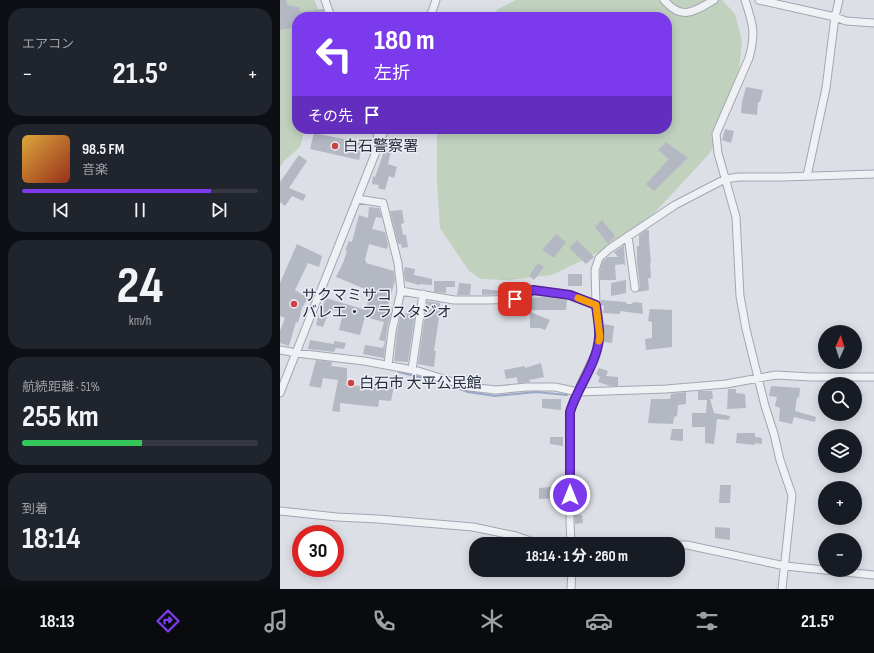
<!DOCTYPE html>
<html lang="ja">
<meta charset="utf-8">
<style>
body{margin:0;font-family:"Sofia Sans Condensed","Noto Sans JP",sans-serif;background:#20242c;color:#f1f3f6;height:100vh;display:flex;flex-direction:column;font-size:15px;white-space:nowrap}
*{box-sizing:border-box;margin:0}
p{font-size:13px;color:#9ea1a6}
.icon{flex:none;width:22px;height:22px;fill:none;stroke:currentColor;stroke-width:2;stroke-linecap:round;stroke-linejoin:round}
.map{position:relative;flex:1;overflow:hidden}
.sheet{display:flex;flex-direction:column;gap:8px;padding:8px;background:#0d0f14;width:280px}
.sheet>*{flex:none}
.banner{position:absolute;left:12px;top:12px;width:380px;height:122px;border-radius:16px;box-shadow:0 2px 10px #0003;background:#7c3aed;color:#fff;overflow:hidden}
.needle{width:26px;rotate:3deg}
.controls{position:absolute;left:538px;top:325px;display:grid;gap:8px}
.controls a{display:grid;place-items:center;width:44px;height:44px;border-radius:50%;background:#171b24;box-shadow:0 2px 10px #0003;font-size:20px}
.speed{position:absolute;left:12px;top:525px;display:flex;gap:8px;font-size:20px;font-weight:700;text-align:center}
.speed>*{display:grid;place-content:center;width:52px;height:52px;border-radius:50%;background:#171b24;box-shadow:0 2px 10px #0003;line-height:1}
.speed .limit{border:6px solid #d22;background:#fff;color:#111}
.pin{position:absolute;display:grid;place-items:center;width:34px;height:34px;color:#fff;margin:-17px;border-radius:8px;box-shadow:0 2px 6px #0006}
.me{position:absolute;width:44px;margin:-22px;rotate:0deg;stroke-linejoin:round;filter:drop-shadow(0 0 3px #0008)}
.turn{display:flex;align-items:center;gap:14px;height:84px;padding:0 16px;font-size:18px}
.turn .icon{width:52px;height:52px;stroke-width:2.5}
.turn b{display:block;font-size:28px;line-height:34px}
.then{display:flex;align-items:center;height:38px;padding:0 16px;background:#0003;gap:8px;font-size:15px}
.big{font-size:30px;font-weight:700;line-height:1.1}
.sheet .widget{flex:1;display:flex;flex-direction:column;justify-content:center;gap:6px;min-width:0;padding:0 14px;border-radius:16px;background:#20242c}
.sheet .dial{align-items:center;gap:0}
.dial b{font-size:52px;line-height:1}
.song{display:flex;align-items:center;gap:12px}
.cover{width:48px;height:48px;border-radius:6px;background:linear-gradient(135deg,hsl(40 70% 55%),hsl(10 70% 35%))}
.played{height:4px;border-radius:2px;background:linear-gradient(90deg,#7c3aed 80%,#363941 80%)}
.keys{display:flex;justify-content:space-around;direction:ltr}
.heat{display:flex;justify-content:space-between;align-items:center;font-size:22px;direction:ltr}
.charge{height:6px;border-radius:3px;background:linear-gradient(90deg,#34c759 51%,#363941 0)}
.trip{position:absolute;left:189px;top:537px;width:216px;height:40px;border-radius:16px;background:#171b24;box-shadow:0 2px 10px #0003;font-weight:700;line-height:40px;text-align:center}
.menu{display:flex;height:64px;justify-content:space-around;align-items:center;background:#090b0e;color:#9ea1a6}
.menu .icon{width:28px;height:28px}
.menu .on{color:#7c3aed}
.menu b{font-size:18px;color:#f1f3f6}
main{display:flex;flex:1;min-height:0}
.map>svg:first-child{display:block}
</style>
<main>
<section class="sheet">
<div class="widget"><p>エアコン</p>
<div class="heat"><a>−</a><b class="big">21.5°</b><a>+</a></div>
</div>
<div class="widget">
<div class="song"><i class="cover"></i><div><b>98.5 FM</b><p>音楽</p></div></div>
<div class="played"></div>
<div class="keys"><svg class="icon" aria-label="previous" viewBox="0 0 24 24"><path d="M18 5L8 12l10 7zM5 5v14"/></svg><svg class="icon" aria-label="pause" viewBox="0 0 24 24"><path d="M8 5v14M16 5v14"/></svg><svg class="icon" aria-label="next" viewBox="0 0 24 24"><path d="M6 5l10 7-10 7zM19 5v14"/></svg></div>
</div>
<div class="widget dial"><b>24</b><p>km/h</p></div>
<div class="widget"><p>航続距離 · 51%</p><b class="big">255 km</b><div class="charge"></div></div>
<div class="widget"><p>到着</p><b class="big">18:14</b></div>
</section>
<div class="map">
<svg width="594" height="589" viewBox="0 0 594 589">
<rect width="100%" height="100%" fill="#dddfe7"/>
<path fill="#c0d1be" d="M0,0H34L41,15L17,17V129H25L20,147L4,161L0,167Z
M236,0H442L455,14L462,41L456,100L430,153L354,235L272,275L227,280L201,279L189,271L160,228L157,181V129H387V17H210L220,8Z"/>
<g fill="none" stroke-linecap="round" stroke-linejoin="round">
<path stroke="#98a8c7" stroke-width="2" d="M119,372L166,384L188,392L215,396L256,392L287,395"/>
</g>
<path fill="#b4b8c3" d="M0,0H6L7,5L19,7L20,12L43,9L46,17H17V27L0,30Z
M466,87L483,90L480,102H478L477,115L461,113L462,102Z
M445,129L454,131L451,143L442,140Z
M34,133L83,143L79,160L30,149Z
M386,142L408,158L374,191L366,184L389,159L378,150Z
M107,143L113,144L108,164L117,167L114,178L109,176L105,190L98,188L99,185L92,184L93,176L95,177Z
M19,155L27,161L9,188L26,195L23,201L12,196L5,206L0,202V182Z
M89,207L99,208L102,218L96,217L92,229L105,232L108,245L107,249L89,244L85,260L86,261V263L114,271L115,280L108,306L112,308L107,330L104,358L83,354L85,345L103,348L105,341L99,340L104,322L85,317L80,335L59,330L63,313L50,309L43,327L36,325L39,313H40L46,298L86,310L90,291L56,277L63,263L67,251L65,250L69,241L72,242L79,215L88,218Z
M122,210L124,223L121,224L123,235H126L128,247L122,248L121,244H118L110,211Z
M322,220L335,236L328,244L315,227Z
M366,230H369V240L371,263H370L371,278H368L369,290L358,292L360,287L357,263V246H359V235Z
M276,234L286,242L274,258L262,250Z
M297,240L314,257L306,264L289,248Z
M17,244L42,256L39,267L28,263L15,290L28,298L22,308L18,323L16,322L9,346L0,343V331L5,318L0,316V283Z
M344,245L345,266L343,264L335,265L336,280H320V270L323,261L328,257H338L334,252Z
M258,263L264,267L254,280L249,276Z
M125,267L135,269L134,275L152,279V285L140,284L139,285L125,281L124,272Z
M288,274H302V286H288Z
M346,280V293L331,296V283Z
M154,281H175V287H166V293L154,292Z
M179,283L191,284L190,295H177Z
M202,289L223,291V294L202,295Z
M264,297L287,300L286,310H246H248L229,314L226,305L249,300V298Z
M321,300L346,302L347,304H352L353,302L362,303L363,314L340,311V314L323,313L324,306L321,305Z
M147,301L160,303V311L154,351H156L154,367L138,364Z
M131,307L136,308L128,362L114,361L117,332L121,313L130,314Z
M370,309L392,310V347L366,350L365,339L372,338V322L368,321Z
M250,312L270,320L265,330L260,328H250Z
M324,324L334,326L332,343L324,342Z
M30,340L54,344V341L66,343L64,349L56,348L54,352L28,349Z
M36,360L52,362L51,366L67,368V385L108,388L109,381H115L111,401L99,400L98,407L60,403V412L52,411L58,380L43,378L41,388L29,386Z
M261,363L264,377L249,380L250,382L238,383L237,377L226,379L224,370L245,366V368Z
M319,368L328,371L326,376L338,377V386H330L318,382L320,377L316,374Z
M491,386L520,388L519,398L517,397L515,411L536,417L535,422L514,417L512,424L499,421L500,408L495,406L497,397L489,396Z
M448,389H456V393L465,394L466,408L447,409Z
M418,391H432L433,399H430L434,413L450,416L449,420L437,419L434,444L425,443V427H412V413H426L427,400H418Z
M406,392V404L398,405L397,416L394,417L393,424L368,423L371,399H390L391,394Z
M262,399H281V410L262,408Z
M392,429H403V441L390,440Z
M457,433H475V437L482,438V444L475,443V445L456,443Z
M270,437H283V446L270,444Z
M440,485H451L450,503H439Z
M284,486L285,498L259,499V488Z
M295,515H302L303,523L295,524Z
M435,527L450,528V540L435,538Z"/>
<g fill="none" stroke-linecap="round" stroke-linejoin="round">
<defs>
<path id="minor" d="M45,0L51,17
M384,0C402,21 413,12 434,0
M465,0C473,24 476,33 469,58L436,134L438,153L456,217L460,296L466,329L485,406L494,434L500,460L512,495L502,589
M479,0L555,17L566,21L594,23
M150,17L156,0
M97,129L98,143
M527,176L546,88L555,17L559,0
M77,199L103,203L118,263L121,291
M348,236L355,288
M0,350L16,353L84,361L138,371L189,387L216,390L247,387H275L298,392L386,389L446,384L496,375L531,377H594
M108,365L112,331L121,291L174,300H207L235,299L253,290L291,295L316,305
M132,370L143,294
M0,393L105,129
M0,511L57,517L98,519L193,527L236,536L259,544
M291,544L290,521V412L294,399L317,350L320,337L316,305L315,270L319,258L329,249L395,205L445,179L459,177H503L594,174
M398,545H407L505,566L594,575
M291,589L292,570"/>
</defs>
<use href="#minor" stroke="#a3a6b1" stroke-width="9"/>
<use href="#minor" stroke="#f0f1f5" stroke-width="7"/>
</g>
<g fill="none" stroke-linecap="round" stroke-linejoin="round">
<defs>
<path id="route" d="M235,299L253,290L290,295L316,305C317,315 320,328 319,338C317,364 297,388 290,412V495"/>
</defs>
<use href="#route" stroke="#51269a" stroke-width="10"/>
<use href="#route" stroke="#7c3aed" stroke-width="7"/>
<path stroke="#f59e0b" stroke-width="7" d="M298,298L316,305L320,337L319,341"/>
</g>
<g fill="#cb4244" stroke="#eceff5" stroke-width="1.5">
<circle cx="55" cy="146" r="4"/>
<circle cx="14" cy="304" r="4"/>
<circle cx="71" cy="383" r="4"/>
</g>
<g text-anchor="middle" stroke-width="3" stroke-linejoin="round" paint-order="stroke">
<g font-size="15" fill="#272c3d" stroke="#eceff5" text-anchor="start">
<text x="63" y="151">白石警察署</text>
<text x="22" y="300">サクマミサコ<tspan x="22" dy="17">バレエ・フラスタジオ</tspan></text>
<text x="79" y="388">白石市 大平公民館</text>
</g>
</g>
</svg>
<div class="controls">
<a><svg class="needle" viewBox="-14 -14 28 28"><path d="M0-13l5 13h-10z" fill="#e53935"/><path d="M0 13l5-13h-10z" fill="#9ea1a6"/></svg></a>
<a><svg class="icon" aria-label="search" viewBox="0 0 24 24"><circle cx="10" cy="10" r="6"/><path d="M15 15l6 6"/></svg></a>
<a><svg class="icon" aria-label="layers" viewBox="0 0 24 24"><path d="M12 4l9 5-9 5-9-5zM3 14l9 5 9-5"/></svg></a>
<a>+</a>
<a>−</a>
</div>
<div class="speed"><div class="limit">30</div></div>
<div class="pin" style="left:235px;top:299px;background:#d93025"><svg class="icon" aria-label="arrive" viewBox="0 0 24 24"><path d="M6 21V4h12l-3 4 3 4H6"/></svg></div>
<svg class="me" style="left:290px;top:495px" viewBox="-20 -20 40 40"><circle r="17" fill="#7c3aed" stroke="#fff" stroke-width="3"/><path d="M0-11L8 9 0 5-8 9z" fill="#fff"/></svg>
<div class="trip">18:14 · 1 分 · 260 m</div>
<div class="banner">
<div class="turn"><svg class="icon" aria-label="left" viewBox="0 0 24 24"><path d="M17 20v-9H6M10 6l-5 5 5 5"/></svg><div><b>180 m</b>左折</div></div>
<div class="then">その先<svg class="icon" aria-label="arrive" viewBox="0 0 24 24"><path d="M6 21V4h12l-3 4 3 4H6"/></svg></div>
</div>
</div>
</main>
<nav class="menu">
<b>18:13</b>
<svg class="icon on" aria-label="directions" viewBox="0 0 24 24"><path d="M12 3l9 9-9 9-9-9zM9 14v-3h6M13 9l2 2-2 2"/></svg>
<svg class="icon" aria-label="music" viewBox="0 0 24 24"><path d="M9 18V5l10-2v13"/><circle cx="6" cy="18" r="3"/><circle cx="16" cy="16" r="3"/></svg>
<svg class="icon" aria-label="phone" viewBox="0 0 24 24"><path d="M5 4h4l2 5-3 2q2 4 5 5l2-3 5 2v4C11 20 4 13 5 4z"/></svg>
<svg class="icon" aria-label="climate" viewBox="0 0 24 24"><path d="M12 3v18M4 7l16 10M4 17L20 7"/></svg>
<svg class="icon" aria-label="car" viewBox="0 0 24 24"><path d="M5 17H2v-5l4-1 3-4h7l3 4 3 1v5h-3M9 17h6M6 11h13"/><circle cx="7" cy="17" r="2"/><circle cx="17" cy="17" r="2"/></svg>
<svg class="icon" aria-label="filters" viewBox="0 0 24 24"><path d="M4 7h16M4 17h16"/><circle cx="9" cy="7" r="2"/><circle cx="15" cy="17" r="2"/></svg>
<b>21.5°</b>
</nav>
